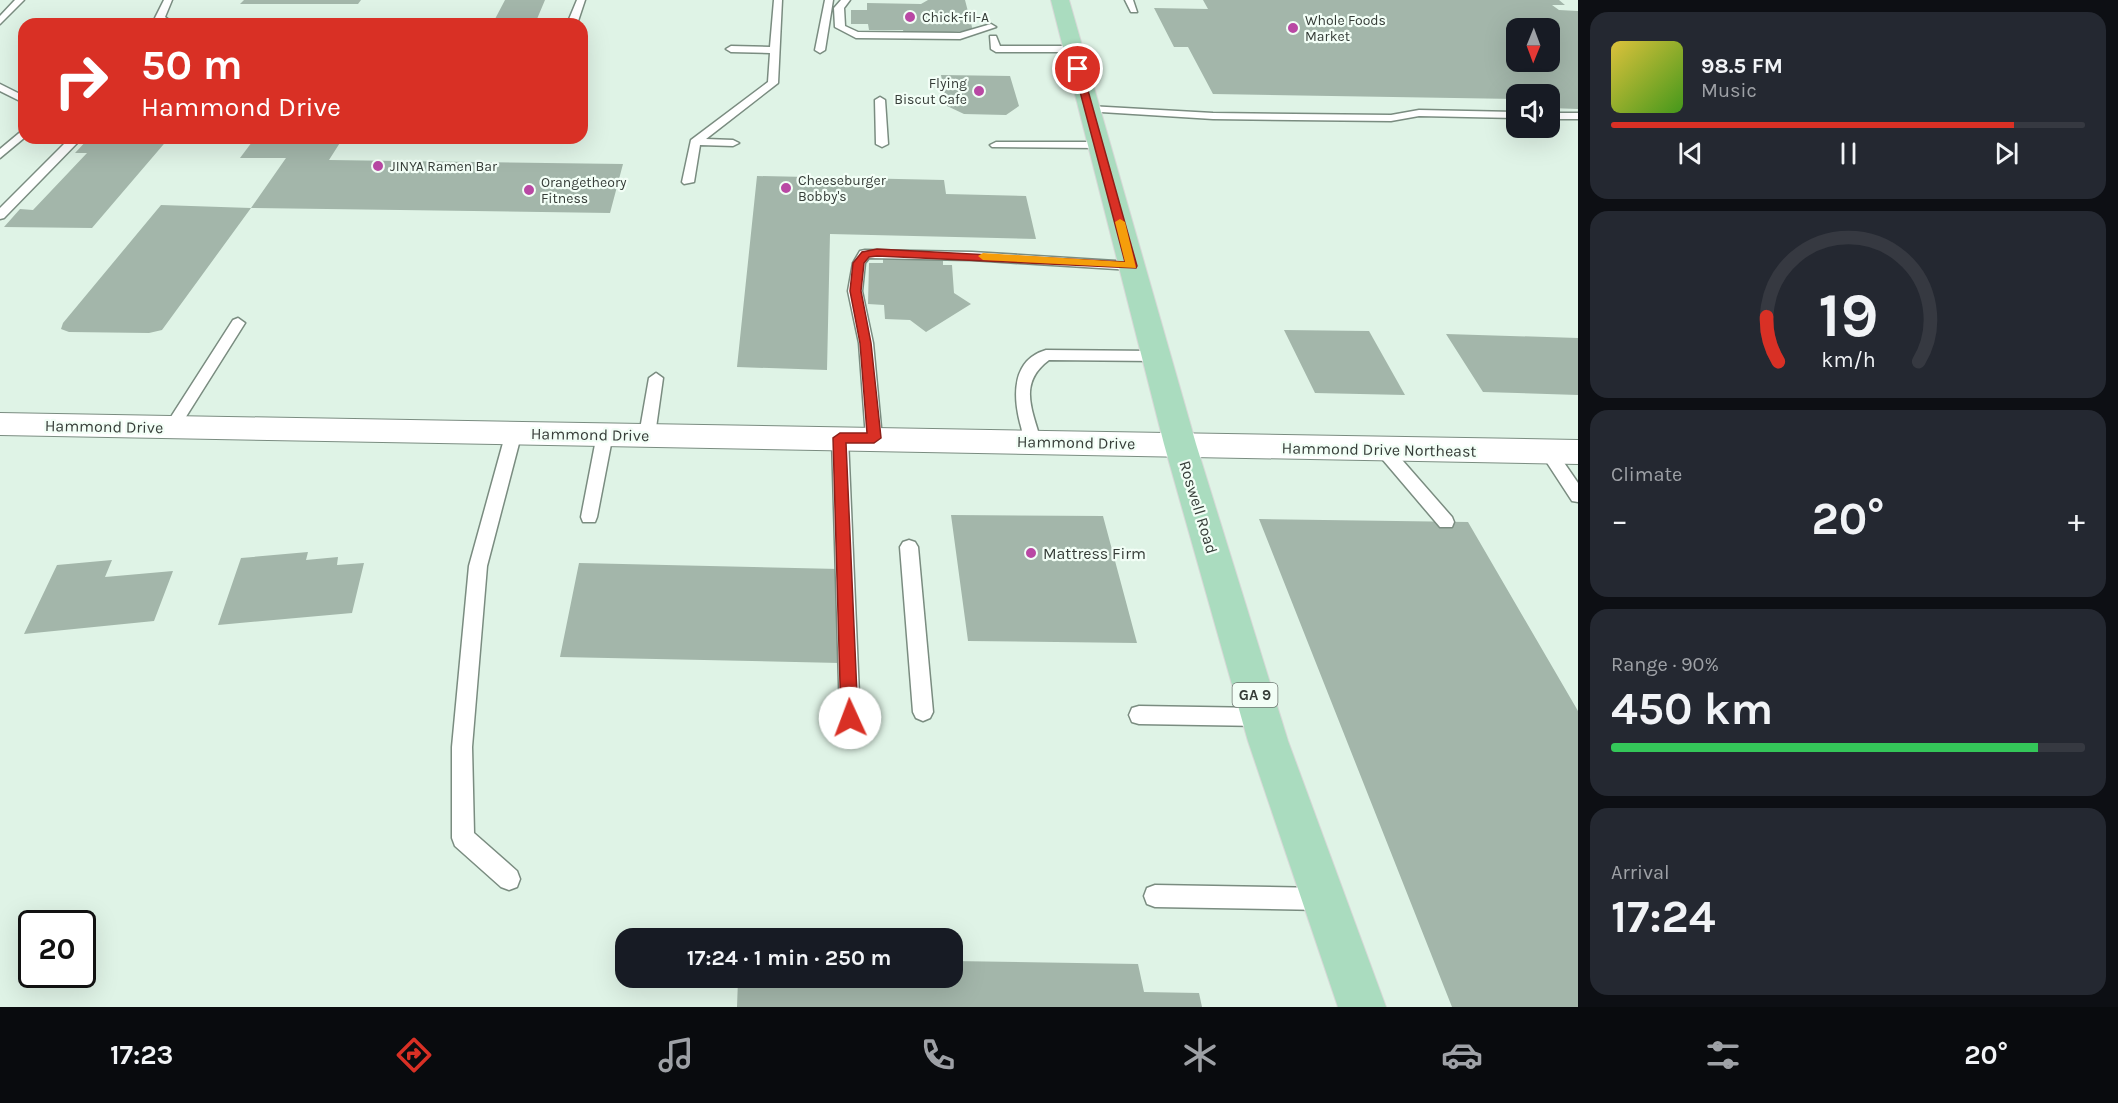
<!DOCTYPE html>
<meta charset="utf-8">
<style>
body{margin:0;font-family:Karla,sans-serif;background:#242831;color:#f1f3f6;height:100vh;display:flex;flex-direction:column;font-size:22px;white-space:nowrap}
*{box-sizing:border-box;margin:0}
p{font-size:20px;color:#9ea1a6}
.icon{flex:none;width:33px;height:33px;fill:none;stroke:currentColor;stroke-width:2;stroke-linecap:round;stroke-linejoin:round}
.map{position:relative;flex:1;overflow:hidden}
.sheet{display:flex;flex-direction:column;gap:12px;padding:12px;background:#0d0f14;width:540px}
.sheet>*{flex:none}
.banner{position:absolute;left:18px;top:18px;width:570px;height:126px;border-radius:18px;box-shadow:0 6px 24px #0002;background:#d93025;color:#fff;overflow:hidden}
.needle{width:39px;rotate:181deg}
.fabs{position:absolute;left:1506px;top:18px;display:grid;gap:12px}
.fabs a{display:grid;place-items:center;width:54px;height:54px;border-radius:12px;background:#171b24;box-shadow:0 6px 24px #0002;font-size:30px}
.speed{position:absolute;left:18px;top:910px;display:flex;gap:12px;font-size:30px;font-weight:700;text-align:center}
.speed>*{display:grid;place-content:center;width:78px;height:78px;border-radius:50%;background:#171b24;box-shadow:0 6px 24px #0002;line-height:1}
.speed .limit{border:3px solid #111;border-radius:9px;background:#fff;color:#111}
.pin{position:absolute;display:grid;place-items:center;width:51px;height:51px;color:#fff;margin:-26px;border:3px solid #fff;border-radius:50%;box-shadow:0 2px 6px #0007}
.me{position:absolute;width:66px;margin:-33px;rotate:358deg;stroke-linejoin:round;filter:drop-shadow(0 0 4px #0008)}
.turn{display:flex;align-items:center;gap:21px;height:126px;padding:0 24px;font-size:27px}
.turn .icon{width:78px;height:78px;stroke-width:2.5}
.turn b{display:block;font-size:42px;line-height:51px}
.big{font-size:45px;font-weight:700;line-height:1.1}
.sheet .card{flex:1;display:flex;flex-direction:column;justify-content:center;gap:9px;min-width:0;padding:0 21px;border-radius:18px;background:#242831}
.sheet .dial{align-items:center;gap:0}
.dial svg{height:156px;overflow:visible;fill:none;stroke:#363941;stroke-width:7;stroke-linecap:round;text-anchor:middle}
.dial text{fill:#f1f3f6;stroke:none}
.song{display:flex;align-items:center;gap:18px}
.cover{width:72px;height:72px;border-radius:9px;background:linear-gradient(135deg,hsl(50 70% 55%),hsl(100 70% 35%))}
.played{height:6px;border-radius:3px;background:linear-gradient(90deg,#d93025 85%,#363941 85%)}
.keys{display:flex;justify-content:space-around;direction:ltr}
.heat{display:flex;justify-content:space-between;align-items:center;font-size:33px;direction:ltr}
.charge{height:9px;border-radius:4px;background:linear-gradient(90deg,#34c759 90%,#363941 0)}
.trip{position:absolute;left:615px;top:928px;width:348px;height:60px;border-radius:18px;background:#171b24;box-shadow:0 6px 24px #0002;font-weight:700;line-height:60px;text-align:center}
.tabs{display:flex;height:96px;justify-content:space-around;align-items:center;background:#090b0e;color:#9ea1a6}
.tabs .icon{width:42px;height:42px}
.tabs .selected{color:#d93025}
.tabs b{font-size:27px;color:#f1f3f6}
main{display:flex;flex:1;min-height:0}
.map>svg:first-child{display:block}
</style>
<main>
<div class="map">
<svg width="1578" height="1007" viewBox="0 0 1578 1007">
<rect width="100%" height="100%" fill="#dff3e6"/>
<path fill="#a3b6aa" fill-rule="evenodd" d="M244,0H361L358,4H240Z
M505,0H545L537,19H495Z
M928,0H965L973,31L904,34L903,30H869L868,24H851V10H867V3L921,4Z
M1203,0H1559L1565,5H1552L1559,10L1578,11V109L1550,108V94H1516V99L1213,94L1188,47H1174L1154,8L1208,9ZM1516,28H1550V62H1516Z
M941,75L1010,76L1019,106L1006,115L964,114L947,106Z
M89,138H169L92,228L4,227L20,209L33,210L87,153H75Z
M255,138H343L329,160L623,164L610,213L251,208L286,158H240Z
M757,176L944,180L946,194L1026,196L1036,239L830,234L827,370L737,367Z
M161,205L251,208L162,330L149,333L69,332L61,329L63,323Z
M883,255L943,257V265H952L954,293L971,304L926,332L910,320L885,319L884,305L868,304L869,263H883Z
M1284,330L1369,331L1405,395L1315,393Z
M1446,334L1578,338V395L1483,392Z
M951,515L1103,516L1137,643L968,641Z
M1259,519L1468,522L1578,711V1007H1452Z
M308,552L306,560L338,557L337,565L364,563L352,613L218,625L241,558Z
M112,560L105,577L173,571L154,621L24,634L57,565Z
M579,563L839,569L840,663L560,657Z
M952,961L1138,964L1144,992L1199,993L1202,1007H737L738,980L952,978Z"/>
<g fill="none" stroke-linecap="round" stroke-linejoin="round">
<defs>
<path id="service" d="M15,0H24L0,24V16Z
M164,0H172L165,17L174,24H163L155,18Z
M577,0H585L577,24H567Z
M774,0H782L778,83L706,139L733,140L739,143L733,146L700,145L694,182L684,184L682,182L691,140L768,82L770,53L731,52L726,49L731,46L770,47Z
M825,0H833L825,50L820,53L815,50Z
M841,0H850L844,8L845,26L858,32L960,33L991,24L996,27L960,39L856,38L835,27L834,8Z
M1125,0H1133L1137,12H1131Z
M990,36H996L1000,46H1073L1078,49L1073,52H996L991,49Z
M0,84L24,96V103L0,91Z
M880,97L885,100L888,144L882,147L876,144L875,100Z
M1089,106L1213,113L1391,115L1419,110L1516,112V118L1419,116L1391,121L1213,119L1085,111L1084,109Z
M1550,113H1578V119H1550Z
M24,129V138L0,158V149Z
M70,138H82L4,218L0,219V208Z
M996,142H1099L1105,145L1099,148L992,147L990,145Z
M865,250L972,252L1132,262L1138,266L1132,270L972,260L869,258L865,263L862,291L873,343L882,438L874,444L866,438L859,343L848,291L853,263L860,251Z
M238,318L245,323L177,431H167L164,427L167,423L233,320Z
M1046,350L1156,351L1163,356L1156,361L1049,360C1018,383 1032,409 1041,441L1033,447C1023,444 1023,432 1020,423C1013,395 1012,360 1046,350Z
M656,373L663,378L655,435L647,441L639,435L649,378Z
M514,426L522,432L487,566L472,747L474,833L517,871L520,879L517,887L509,890L501,887L455,846L452,838V747L469,566L506,432Z
M605,428L613,434L597,517L595,522H583L581,517L597,434Z
M840,432L848,438L860,718L857,725L850,727L843,725L840,718L832,438Z
M1383,443L1389,445L1452,517L1454,522L1452,527H1440L1377,453L1375,449L1377,445Z
M1548,446L1554,448L1578,483V502L1572,501L1540,452Z
M909,540L915,542L918,547L933,712L930,718L923,721L916,718L913,712L900,547L903,542Z
M1139,706L1262,708L1269,710L1272,717L1269,724L1262,726L1139,724L1132,722L1129,715L1132,708Z
M1155,885L1323,888L1331,891L1334,899L1331,907L1323,910L1155,907L1147,904L1144,896L1147,888Z"/>
<path id="tertiary" d="M0,413L1578,440V464L0,435Z"/>
<path id="primary" d="M1051,0H1069L1196,444L1288,741L1386,1007H1338L1248,741L1164,444Z"/>
</defs>
<use href="#service" stroke="#7a8c80" stroke-width="3"/>
<use href="#tertiary" stroke="#7a8c80" stroke-width="2"/>
<use href="#primary" stroke="#d7d8d7" stroke-width="2"/>
<use href="#service" fill="#fff" fill-rule="evenodd"/>
<use href="#tertiary" fill="#fff" fill-rule="evenodd"/>
<use href="#primary" fill="#aadcbf" fill-rule="evenodd"/>
</g>
<path fill="#d93025" stroke="#8d1f18" stroke-width="1.5" d="M1078,67L1082,69L1137,266L1136,268L877,256L869,257L864,263L861,291L871,343L881,438L874,443H846L858,718L855,723L850,725L844,723L841,718L833,438L840,433H867L860,343L850,291L853,263L862,252L877,249L1125,262L1074,69Z"/>
<path fill="#f59e0b" d="M1120,219L1125,222L1136,268L983,260L978,256L983,253L1125,262L1115,222Z"/>
<g fill="#b948a4" stroke="#f2fef6" stroke-width="2">
<circle cx="910" cy="17" r="6"/>
<circle cx="1293" cy="28" r="6"/>
<circle cx="979" cy="91" r="6"/>
<circle cx="378" cy="166" r="6"/>
<circle cx="786" cy="188" r="6"/>
<circle cx="529" cy="190" r="6"/>
<circle cx="1031" cy="553" r="6"/>
</g>
<g text-anchor="middle" stroke-width="4.5" stroke-linejoin="round" paint-order="stroke">
<g font-size="14" fill="#363d38" stroke="#f2fef6" text-anchor="start">
<text x="922" y="22">Chick-fil-A</text>
<text x="1305" y="25">Whole Foods<tspan x="1305" dy="16">Market</tspan></text>
<text x="967" y="88" text-anchor="end">Flying<tspan x="967" dy="16">Biscut Cafe</tspan></text>
<text x="390" y="171">JINYA Ramen Bar</text>
<text x="798" y="185">Cheeseburger<tspan x="798" dy="16">Bobby's</tspan></text>
<text x="541" y="187">Orangetheory<tspan x="541" dy="16">Fitness</tspan></text>
</g>
<rect fill="#f2fef6" stroke="#6e7771" stroke-width="1.5" x="1232.5" y="683" width="45" height="24" rx="4.5"/>
<g font-size="15" font-weight="bold" fill="#363d38">
<text x="1255" y="700">GA 9</text>
</g>
<g font-size="16" fill="#363d38" stroke="#f2fef6">
<text transform="translate(104 426) rotate(1)" y="6">Hammond Drive</text>
<text transform="translate(590 434) rotate(1)" y="6">Hammond Drive</text>
<text transform="translate(1076 442) rotate(1)" y="6">Hammond Drive</text>
<text transform="translate(1379 449) rotate(1)" y="6">Hammond Drive Northeast</text>
<text transform="translate(1199 507) rotate(73)" y="6">Roswell Road</text>
</g>
<g font-size="16" fill="#363d38" stroke="#f2fef6" text-anchor="start">
<text x="1043" y="559">Mattress Firm</text>
</g>
</g>
</svg>
<div class="fabs">
<a><svg class="needle" viewBox="-14 -14 28 28"><path d="M0-13l5 13h-10z" fill="#e53935"/><path d="M0 13l5-13h-10z" fill="#9ea1a6"/></svg></a>
<a><svg class="icon" aria-label="sound" viewBox="0 0 24 24"><path d="M4 9h4l5-4v14l-5-4H4zM17 9q2 3 0 6"/></svg></a>
</div>
<div class="speed"><div class="limit">20</div></div>
<div class="pin" style="left:1078px;top:69px;background:#d93025"><svg class="icon" aria-label="arrive" viewBox="0 0 24 24"><path d="M6 21V4h12l-3 4 3 4H6"/></svg></div>
<svg class="me" style="left:850px;top:718px" viewBox="-20 -20 40 40"><circle r="19" fill="#fff"/><path d="M0-13L10 11 0 6-10 11z" fill="#d93025"/></svg>
<div class="trip">17:24 · 1 min · 250 m</div>
<div class="banner">
<div class="turn"><svg class="icon" aria-label="right" viewBox="0 0 24 24"><path d="M7 20v-9h11M14 6l5 5-5 5"/></svg><div><b>50 m</b>Hammond Drive</div></div>
</div>
</div>
<section class="sheet">
<div class="card">
<div class="song"><i class="cover"></i><div><b>98.5 FM</b><p>Music</p></div></div>
<div class="played"></div>
<div class="keys"><svg class="icon" aria-label="previous" viewBox="0 0 24 24"><path d="M18 5L8 12l10 7zM5 5v14"/></svg><svg class="icon" aria-label="pause" viewBox="0 0 24 24"><path d="M8 5v14M16 5v14"/></svg><svg class="icon" aria-label="next" viewBox="0 0 24 24"><path d="M6 5l10 7-10 7zM19 5v14"/></svg></div>
</div>
<div class="card dial"><svg viewBox="0 0 100 80">
<path d="M14 69A42 42 0 1 1 86 69"/>
<path d="M14 69A42 42 0 0 1 8 46" stroke="#d93025"/>
<text x="50" y="56" font-size="32" font-weight="700">19</text>
<text x="50" y="72" font-size="11">km/h</text>
</svg></div>
<div class="card"><p>Climate</p>
<div class="heat"><a>−</a><b class="big">20°</b><a>+</a></div>
</div>
<div class="card"><p>Range · 90%</p><b class="big">450 km</b><div class="charge"></div></div>
<div class="card"><p>Arrival</p><b class="big">17:24</b></div>
</section>
</main>
<nav class="tabs">
<b>17:23</b>
<svg class="icon selected" aria-label="directions" viewBox="0 0 24 24"><path d="M12 3l9 9-9 9-9-9zM9 14v-3h6M13 9l2 2-2 2"/></svg>
<svg class="icon" aria-label="music" viewBox="0 0 24 24"><path d="M9 18V5l10-2v13"/><circle cx="6" cy="18" r="3"/><circle cx="16" cy="16" r="3"/></svg>
<svg class="icon" aria-label="phone" viewBox="0 0 24 24"><path d="M5 4h4l2 5-3 2q2 4 5 5l2-3 5 2v4C11 20 4 13 5 4z"/></svg>
<svg class="icon" aria-label="climate" viewBox="0 0 24 24"><path d="M12 3v18M4 7l16 10M4 17L20 7"/></svg>
<svg class="icon" aria-label="car" viewBox="0 0 24 24"><path d="M5 17H2v-5l4-1 3-4h7l3 4 3 1v5h-3M9 17h6M6 11h13"/><circle cx="7" cy="17" r="2"/><circle cx="17" cy="17" r="2"/></svg>
<svg class="icon" aria-label="filters" viewBox="0 0 24 24"><path d="M4 7h16M4 17h16"/><circle cx="9" cy="7" r="2"/><circle cx="15" cy="17" r="2"/></svg>
<b>20°</b>
</nav>
